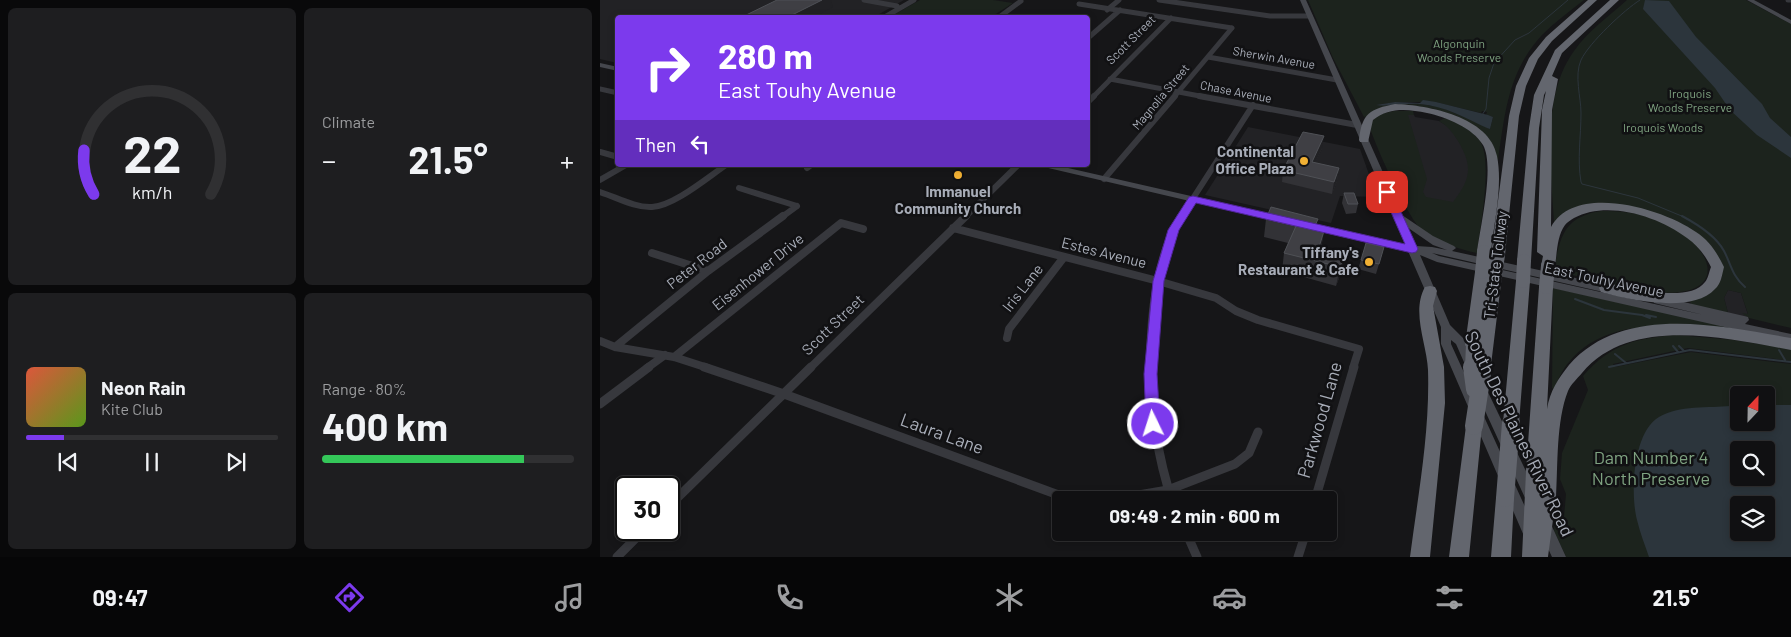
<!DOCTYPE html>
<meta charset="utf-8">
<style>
body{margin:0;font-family:Barlow,sans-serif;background:#1e1e20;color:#f1f3f6;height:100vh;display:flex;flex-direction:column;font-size:19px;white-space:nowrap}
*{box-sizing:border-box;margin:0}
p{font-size:16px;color:#9c9d9f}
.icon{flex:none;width:28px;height:28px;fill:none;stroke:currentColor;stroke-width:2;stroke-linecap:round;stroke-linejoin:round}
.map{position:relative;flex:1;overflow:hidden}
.details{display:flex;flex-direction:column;gap:8px;padding:8px;background:#09090a;width:600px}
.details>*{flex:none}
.guide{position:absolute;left:15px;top:15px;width:475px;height:152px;border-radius:5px;box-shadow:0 2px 8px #0003,0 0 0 1px #303032;background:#7c3aed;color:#fff;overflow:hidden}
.needle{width:32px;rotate:22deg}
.tools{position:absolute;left:1130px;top:386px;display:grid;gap:10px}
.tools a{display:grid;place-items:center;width:45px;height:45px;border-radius:5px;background:#101012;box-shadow:0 2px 8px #0003,0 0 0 1px #303032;font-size:25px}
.speed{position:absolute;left:15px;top:476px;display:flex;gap:10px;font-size:25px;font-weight:700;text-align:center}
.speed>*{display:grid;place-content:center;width:65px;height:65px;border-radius:50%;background:#101012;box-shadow:0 2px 8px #0003,0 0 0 1px #303032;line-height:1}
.speed .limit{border:2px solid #111;border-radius:8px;background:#fff;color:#111}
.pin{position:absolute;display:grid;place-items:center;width:42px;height:42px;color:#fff;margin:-21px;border-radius:10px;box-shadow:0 2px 8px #0006}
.me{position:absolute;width:55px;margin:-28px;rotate:356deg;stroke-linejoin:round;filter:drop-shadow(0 0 4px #0008)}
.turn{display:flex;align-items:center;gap:18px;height:105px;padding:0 20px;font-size:22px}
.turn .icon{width:65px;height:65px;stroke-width:2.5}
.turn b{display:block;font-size:35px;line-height:42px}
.then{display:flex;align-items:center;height:48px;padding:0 20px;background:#0003;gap:10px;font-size:19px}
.big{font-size:38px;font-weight:700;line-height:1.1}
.details .widget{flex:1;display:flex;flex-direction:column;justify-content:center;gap:8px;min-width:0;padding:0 18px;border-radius:8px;background:#1e1e20}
.details .dial{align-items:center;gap:0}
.dial svg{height:130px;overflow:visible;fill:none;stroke:#303032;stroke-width:7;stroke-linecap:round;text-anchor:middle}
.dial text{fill:#f1f3f6;stroke:none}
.song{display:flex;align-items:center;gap:15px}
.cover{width:60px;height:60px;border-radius:8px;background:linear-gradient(135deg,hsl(10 70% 55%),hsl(90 70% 35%))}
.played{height:5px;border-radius:2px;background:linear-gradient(90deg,#7c3aed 15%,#303032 15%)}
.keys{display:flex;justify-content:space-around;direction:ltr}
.heat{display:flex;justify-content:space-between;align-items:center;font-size:28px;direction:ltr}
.charge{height:8px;border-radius:4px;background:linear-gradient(90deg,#34c759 80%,#303032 0)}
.details .tiles{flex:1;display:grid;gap:8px;grid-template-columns:repeat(2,1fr)}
.trip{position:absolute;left:452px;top:491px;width:285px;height:50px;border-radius:5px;background:#101012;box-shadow:0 2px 8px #0003,0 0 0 1px #303032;font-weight:700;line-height:50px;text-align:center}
.tab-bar{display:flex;height:80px;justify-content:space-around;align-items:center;background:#060607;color:#9c9d9f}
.tab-bar .icon{width:35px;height:35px}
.tab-bar .current{color:#7c3aed}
.tab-bar b{font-size:22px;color:#f1f3f6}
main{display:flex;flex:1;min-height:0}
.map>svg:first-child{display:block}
</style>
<main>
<section class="details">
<div class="tiles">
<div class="widget dial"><svg viewBox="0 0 100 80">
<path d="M14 69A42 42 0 1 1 86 69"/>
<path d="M14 69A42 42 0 0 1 8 42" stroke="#7c3aed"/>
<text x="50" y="56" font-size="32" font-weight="700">22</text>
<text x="50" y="72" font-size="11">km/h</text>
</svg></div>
<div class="widget"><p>Climate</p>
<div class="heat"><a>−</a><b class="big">21.5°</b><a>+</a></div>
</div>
<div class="widget">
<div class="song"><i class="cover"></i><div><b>Neon Rain</b><p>Kite Club</p></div></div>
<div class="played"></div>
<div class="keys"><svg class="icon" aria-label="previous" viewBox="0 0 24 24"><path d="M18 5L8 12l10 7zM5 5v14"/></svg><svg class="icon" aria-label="pause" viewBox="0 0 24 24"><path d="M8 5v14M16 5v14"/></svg><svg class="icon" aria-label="next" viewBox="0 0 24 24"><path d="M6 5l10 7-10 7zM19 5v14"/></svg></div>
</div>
<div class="widget"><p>Range · 80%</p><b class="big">400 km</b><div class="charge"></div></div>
</div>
</section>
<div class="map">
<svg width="1191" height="557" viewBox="0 0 1191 557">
<rect width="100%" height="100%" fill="#161618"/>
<path fill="#222225" d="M0,0H304L274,17L18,18L17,63L0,59Z
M796,114L814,115L815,117L839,121L866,137L878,163L837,234Z
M648,127L760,149L777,197L740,196L731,223L605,195Z
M1128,290L1141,293L1149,318L1128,313L1124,298Z"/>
<path fill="#1c231d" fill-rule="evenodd" d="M320,0H393L413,3L391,17H290Z
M708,0H984C970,11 955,22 942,35C908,72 905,113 898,160H896V152L857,116L834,109L812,106L764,117L733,58ZM795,102H835L881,113L882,111L887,112L886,115L893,117L890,129L867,118L840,107L821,104L777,105Z
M1027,0H1146L1191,24V328L1149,318L1142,313L1148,314L1141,293L1128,290L1124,298L1128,313L1091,305L1090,300L1107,295L1113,290L1122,277V269L1103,240L1027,205L963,214L954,223C951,169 941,96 974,51C988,31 1009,16 1027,0Z
M794,111H813L814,115H808L827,179L823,192L826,197L853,202C871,179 873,166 858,141C852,132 848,126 839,121L845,118C858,123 872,130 880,141C893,161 880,228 877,253C858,249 840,243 823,231C809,221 776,147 770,128L775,115Z
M1001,211C1019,211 1037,212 1054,219C1064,223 1076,228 1084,235C1106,250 1123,282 1086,291C1050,299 990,279 954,270C960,236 964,217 1001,211Z
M953,288L1139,329C1085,327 1008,313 969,362C962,370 958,380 954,389L952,388Z
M1077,335L1134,340L1191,349V361L1088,348L1013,364L1015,367L1091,352L1191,364V557H966L954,531L955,514L964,517L966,494L960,479L962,453L988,390L983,376C1011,344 1036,338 1077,335ZM1139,395H1166V422H1139ZM1139,450H1166V478H1139ZM1139,505H1166V532H1139Z"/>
<path fill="#2c353c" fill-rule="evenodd" d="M1045,0L1069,1L1096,37L1162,104L1170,118L1191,137V158L1157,135L1130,110L1115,88L1043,9Z
M823,100L836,102L888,115L893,117L890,129L887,128C865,118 845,106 820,104C805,103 790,107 776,105L795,102L820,103Z
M1166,405H1191V557H1049C1045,545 1040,533 1037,520C1030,493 1033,432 1059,417C1079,405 1109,408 1131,406H1139V422H1166ZM1139,450H1166V478H1139ZM1139,505H1166V532H1139Z"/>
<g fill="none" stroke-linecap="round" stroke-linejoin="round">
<path stroke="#2c353c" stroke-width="1" d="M1040,0C1024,10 989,43 981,60C974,76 981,97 981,113C981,137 977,159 981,182L982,184L1038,198L1084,217
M882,115L886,109L889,78L894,63L915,40L929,33L968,0"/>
<path stroke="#2c353c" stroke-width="2" d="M1082,216C1097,224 1116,236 1124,251C1131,264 1132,276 1145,287
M975,299L1004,310L1042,315L1050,318
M1046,315L1056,317
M1073,346L1078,352
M1079,346L1084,351
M1179,350L1185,360
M1015,354L1026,363
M1009,367L1090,350L1191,362"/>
<path stroke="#37383d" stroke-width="5" d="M264,0L297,6
M559,0L670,16H710
M1188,0H1191
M479,4L632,28
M507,10L519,0
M283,18L314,0
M398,18L421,1
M488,38L520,10
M608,57L737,80
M510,79L605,97
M0,89L18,93
M493,97L571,18
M574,97L632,28"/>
<path stroke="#37383d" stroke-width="6" d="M599,96L757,125
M488,102L494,96
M0,152L18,157
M207,168L211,165
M504,179L575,96
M0,180L26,165
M139,188L197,206
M0,192C16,197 35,208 52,207C74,206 108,177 126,165
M182,217L197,206
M365,217L418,165
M581,217L653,105"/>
<path stroke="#37383d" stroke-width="8" d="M353,228L558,281L616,298L636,311L658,320L759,349L753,368
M52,253L108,271
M407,338L409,329L464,257
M0,341L15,347L74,357L108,368
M15,347L108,271L183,216
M74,357L241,223L263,229
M47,368L65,355
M210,368L366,216
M550,368C550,319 555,259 581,216"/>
<path stroke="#37383d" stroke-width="9" d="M104,367L184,394L464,497L521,498L568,490L635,464L649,453L658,432
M550,367C552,413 557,456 572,500
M0,404L49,367
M715,500L754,367
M69,506L211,367
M586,532L597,557
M17,557L44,530
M698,557L706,532"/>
<path fill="#45474d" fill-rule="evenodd" d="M700,0H706L802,215L833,236L854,246L856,248L852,251L1012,286L1017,290L1012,294L832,253L839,256L1104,315L1058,304L1054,303L1053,300L1054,297L1058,296L1144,316L1148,317L1149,320L1145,324L1191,334V342L837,262L820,255L850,325L864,339L877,366L875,369L871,371L867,369L856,344L851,340V344L936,531L934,536L929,538L924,536L841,344V327L808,251L703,227L698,224L703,221L805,244ZM807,227L833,245L847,250L832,247L816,246Z
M1147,0H1154L1191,20V24Z
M0,63L18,67V71L0,67Z
M440,165H455L679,216L684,219L679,222L444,167Z
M881,384L885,386L936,492L938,496L936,500L931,502L926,500L875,389L877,386Z
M945,520L950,522L966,557H952L938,527L940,522Z"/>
<path fill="#63666e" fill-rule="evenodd" d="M988,0H997L952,41L938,59L926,86L919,116L905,255L903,258H893L891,255L909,116L916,86L929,58L946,37Z
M1010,0H1019L962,53L952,76L958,79L952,110L951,227C975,182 1064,209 1096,232C1110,241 1117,253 1124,267C1122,275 1121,284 1115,289C1092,314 1030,300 1001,292L999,288L1001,284L1006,283C1028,287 1089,304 1105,282C1108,279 1109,272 1111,267C1105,255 1098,246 1087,238C1058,216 1007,200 974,218C971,220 967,222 965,225C957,236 957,253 955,266L953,269H943L941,266L943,256L937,252L942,110L946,91L944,95L939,128L931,261L929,264H919L917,261L929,128L934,95L955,50Z
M795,104C828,105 890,117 897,156C903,187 894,221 891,252L889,255H879L877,252C880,227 895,166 883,145C873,128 846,117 827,113C808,109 789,107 773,120L768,142H760L759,140C762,113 770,109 795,104Z
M882,267L887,269L889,274L895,270L900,272L902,275L891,365L889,369L883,371L877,369L875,365L877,349L873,351L868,349L865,345L875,272L877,269Z
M923,276L928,278L930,281L919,423L917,428L911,430L905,428L903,423L916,281L918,278Z
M946,282L951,283L953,287L947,409C950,391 958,379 969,365C1023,303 1121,326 1191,338V350C1126,338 1030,315 982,373C977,379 971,384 968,391C956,421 958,465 956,497L953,503L947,506L941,503L938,497L939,479L935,480L929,478L926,472L939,287L941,283Z
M830,286L835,287L837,291L833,306L844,367L845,403L830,557H810C818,495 830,432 828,370C827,344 811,312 825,287Z
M874,419L880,421L882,426L869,557H849L866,426L868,421Z
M905,489L911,492L914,498L911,557H891L896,498L899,492Z"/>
<path stroke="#63666e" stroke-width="14" d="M882,272L884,252
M895,275L898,255
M923,281L924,261
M946,287L948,266
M872,368L873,345
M883,368V365"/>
<path stroke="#63666e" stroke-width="18" d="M872,367L875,389
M874,426L883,367
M905,498L911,423
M939,556L947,497
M931,557L935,472"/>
</g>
<path fill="#323236" d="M722,148L715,163L739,168L737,181L732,194L682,182L683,170Z
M744,193L758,204L756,213L746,214L742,203Z
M666,219L724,231L721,248L745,254L741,273L736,286L682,271L684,253L688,243L664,237Z
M784,247L776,274L758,269L761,260Z"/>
<path fill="#212124" d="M222,0H231L233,7L213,18H186Z
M724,136L722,148L710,174L712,162Z
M739,168L737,181L732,194L734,182Z
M724,231L721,250L719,247Z
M745,254L741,273L736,286L740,267Z"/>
<path fill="#3f3f44" stroke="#4f5156" d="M177,0H222L186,18H140Z
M703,132L724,136L712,162L739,168L734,182L683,170Z
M744,193H754L758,204H748Z
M671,207L718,219L714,228L724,231L719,247L745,254L740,267L684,253L696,226L666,219Z
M766,243L784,247L779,264L761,260Z"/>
<path fill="#7c3aed" stroke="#51269a" d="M787,189L792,192L818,249L816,252L812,253L596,203L579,230L564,281L557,374L560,424L558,428L553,429L548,428L546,424L544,374L553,281L568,230L589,197L593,196L805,244L782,192Z"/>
<g fill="#f2b134" stroke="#111113" stroke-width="2">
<circle cx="704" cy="161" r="5"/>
<circle cx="358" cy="175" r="5"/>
<circle cx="769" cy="262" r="5"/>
</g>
<g text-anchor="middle" stroke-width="5" stroke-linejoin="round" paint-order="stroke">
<g font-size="12" fill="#a8adb8" stroke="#111113">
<text transform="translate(531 40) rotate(-45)" y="4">Scott Street</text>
<text transform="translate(674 58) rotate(10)" y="4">Sherwin Avenue</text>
<text transform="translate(636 92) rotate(11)" y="4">Chase Avenue</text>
<text transform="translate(561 97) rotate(-50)" y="4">Magnolia Street</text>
</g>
<g font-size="12" fill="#7fa381" stroke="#111113">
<text x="859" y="48">Algonquin<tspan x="859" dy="14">Woods Preserve</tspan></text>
<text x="1090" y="98">Iroquois<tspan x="1090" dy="14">Woods Preserve</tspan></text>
<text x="1063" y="132">Iroquois Woods</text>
</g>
<g font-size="15" font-weight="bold" fill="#a8adb8" stroke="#111113" text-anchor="end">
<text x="694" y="157">Continental<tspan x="694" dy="17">Office Plaza</tspan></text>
<text x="358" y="197" text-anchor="middle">Immanuel<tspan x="358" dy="17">Community Church</tspan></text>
<text x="759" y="258">Tiffany's<tspan x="759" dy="17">Restaurant &amp; Cafe</tspan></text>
</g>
<g font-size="15" fill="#a8adb8" stroke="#111113">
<text transform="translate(504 253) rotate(14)" y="5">Estes Avenue</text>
<text transform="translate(97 264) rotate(-38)" y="5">Peter Road</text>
<text transform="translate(896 265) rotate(-83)" y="5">Tri-State Tollway</text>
<text transform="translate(158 272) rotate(-39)" y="5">Eisenhower Drive</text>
<text transform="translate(1004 280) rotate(12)" y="5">East Touhy Avenue</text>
<text transform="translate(423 288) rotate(-52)" y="5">Iris Lane</text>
<text transform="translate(233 325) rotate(-44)" y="5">Scott Street</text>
</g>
<g font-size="18" fill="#a8adb8" stroke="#111113">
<text transform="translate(720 420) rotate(-74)" y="6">Parkwood Lane</text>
<text transform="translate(342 434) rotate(20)" y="6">Laura Lane</text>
<text transform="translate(919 434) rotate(64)" y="6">South Des Plaines River Road</text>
</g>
<g font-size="18" fill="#7fa381" stroke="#111113">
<text x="1051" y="464">Dam Number 4<tspan x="1051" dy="21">North Preserve</tspan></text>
</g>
</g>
</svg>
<div class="tools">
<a><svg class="needle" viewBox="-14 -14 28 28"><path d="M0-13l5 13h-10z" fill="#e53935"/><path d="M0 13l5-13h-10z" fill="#9c9d9f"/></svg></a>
<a><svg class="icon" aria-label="search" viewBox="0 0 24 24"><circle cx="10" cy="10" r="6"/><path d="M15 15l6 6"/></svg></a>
<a><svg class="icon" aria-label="layers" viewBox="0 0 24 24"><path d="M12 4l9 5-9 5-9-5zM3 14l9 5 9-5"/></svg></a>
</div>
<div class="speed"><div class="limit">30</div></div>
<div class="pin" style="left:787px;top:192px;background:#d93025"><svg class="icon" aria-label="arrive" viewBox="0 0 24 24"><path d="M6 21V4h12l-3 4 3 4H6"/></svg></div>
<svg class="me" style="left:553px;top:424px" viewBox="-20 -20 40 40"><circle r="17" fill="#7c3aed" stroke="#fff" stroke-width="3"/><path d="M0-11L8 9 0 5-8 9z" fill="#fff"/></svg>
<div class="trip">09:49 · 2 min · 600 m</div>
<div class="guide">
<div class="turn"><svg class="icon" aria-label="right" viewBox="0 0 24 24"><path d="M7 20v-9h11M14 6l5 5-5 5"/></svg><div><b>280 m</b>East Touhy Avenue</div></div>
<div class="then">Then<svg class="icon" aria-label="left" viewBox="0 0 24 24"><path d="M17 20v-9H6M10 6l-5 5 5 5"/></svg></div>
</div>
</div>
</main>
<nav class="tab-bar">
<b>09:47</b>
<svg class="icon current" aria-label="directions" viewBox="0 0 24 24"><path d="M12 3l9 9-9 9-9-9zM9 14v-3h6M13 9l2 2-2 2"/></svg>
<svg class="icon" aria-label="music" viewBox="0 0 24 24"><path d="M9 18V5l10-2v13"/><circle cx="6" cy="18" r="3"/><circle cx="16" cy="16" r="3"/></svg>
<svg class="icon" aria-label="phone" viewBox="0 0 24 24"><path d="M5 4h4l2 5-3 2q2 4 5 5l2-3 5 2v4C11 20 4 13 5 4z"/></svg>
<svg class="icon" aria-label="climate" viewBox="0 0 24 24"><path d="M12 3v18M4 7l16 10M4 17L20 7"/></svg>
<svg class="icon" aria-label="car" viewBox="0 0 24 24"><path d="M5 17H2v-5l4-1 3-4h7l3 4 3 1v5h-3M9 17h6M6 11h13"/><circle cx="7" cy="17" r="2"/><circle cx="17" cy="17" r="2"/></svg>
<svg class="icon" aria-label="filters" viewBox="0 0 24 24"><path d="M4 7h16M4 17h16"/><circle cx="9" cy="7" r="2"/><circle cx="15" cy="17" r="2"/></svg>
<b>21.5°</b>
</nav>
